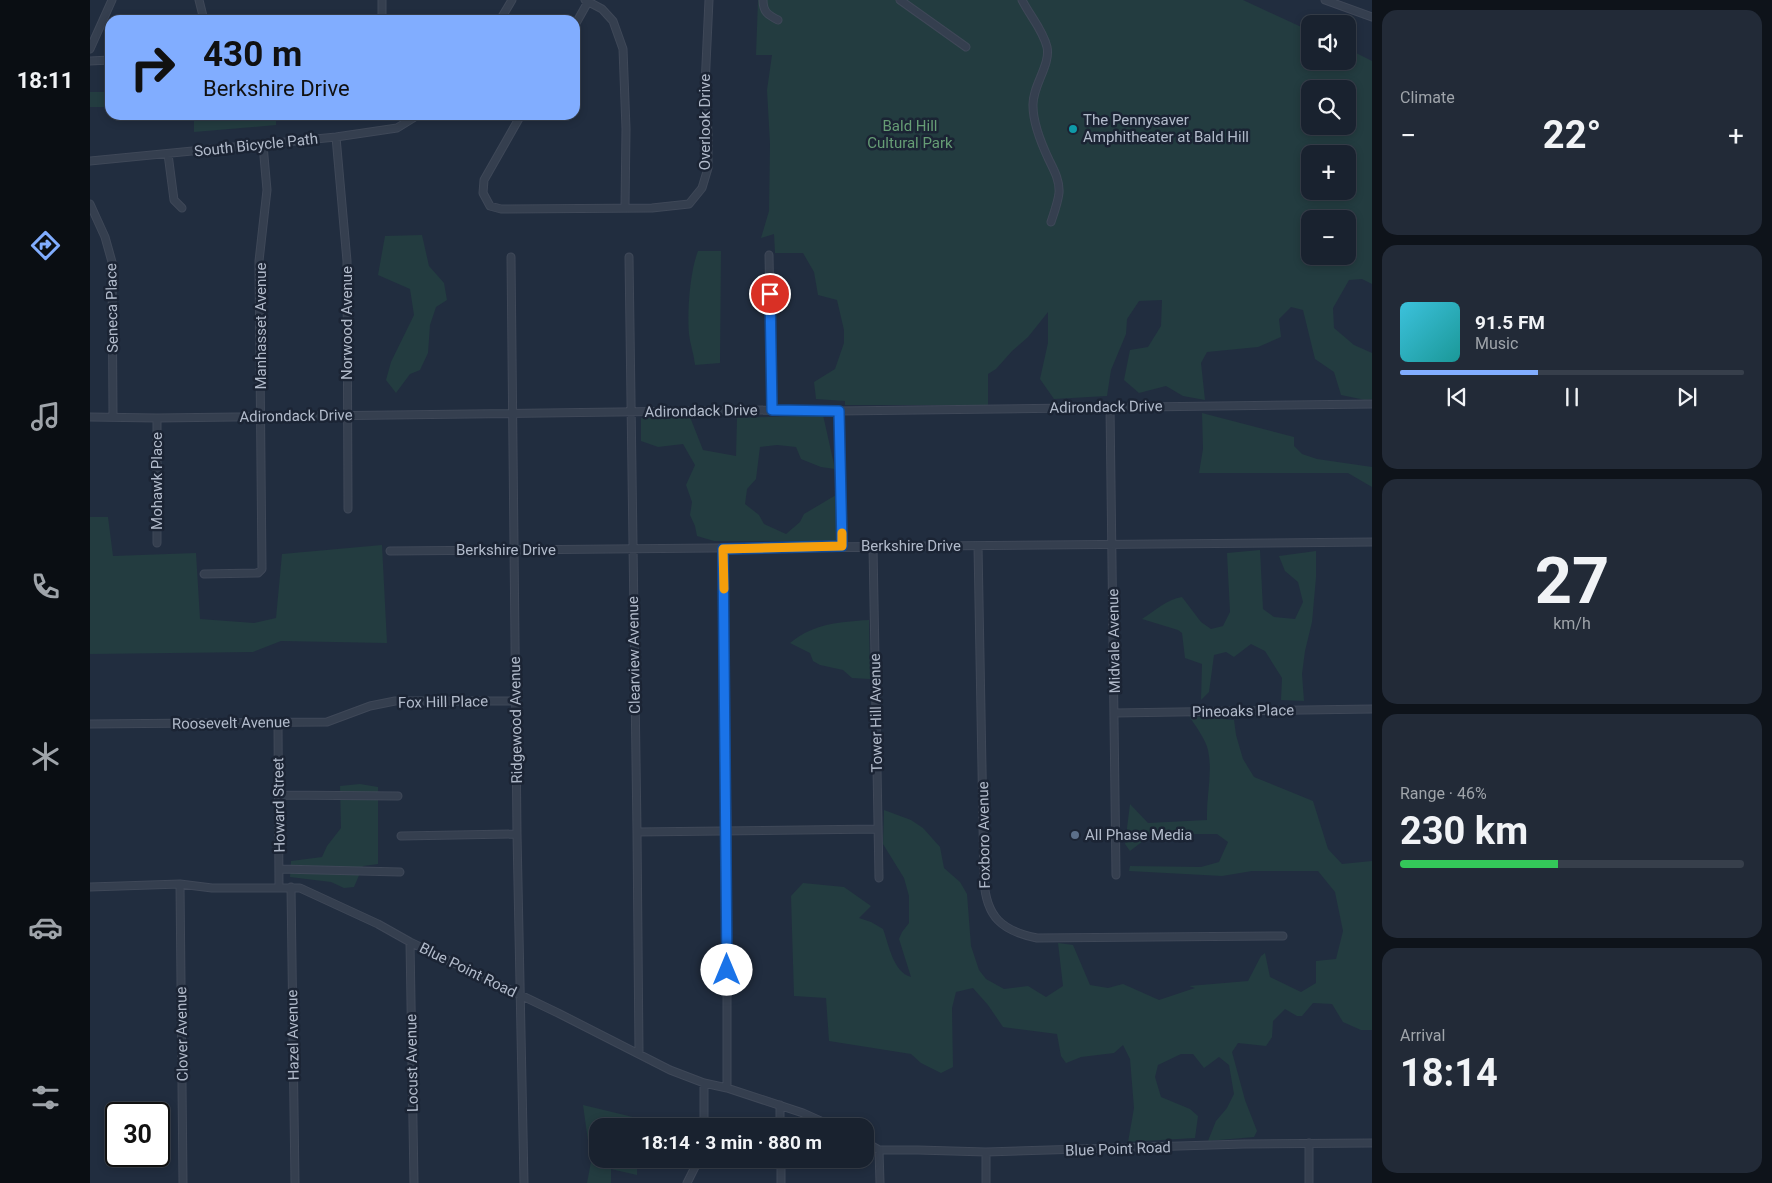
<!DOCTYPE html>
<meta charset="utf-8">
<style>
body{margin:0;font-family:Roboto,sans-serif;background:#222a37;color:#f1f3f6;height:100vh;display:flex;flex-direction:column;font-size:19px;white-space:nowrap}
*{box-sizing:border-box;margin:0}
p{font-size:16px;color:#9fa4aa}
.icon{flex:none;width:28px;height:28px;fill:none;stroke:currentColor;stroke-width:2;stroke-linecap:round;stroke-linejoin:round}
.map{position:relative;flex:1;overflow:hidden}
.panel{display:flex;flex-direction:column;gap:10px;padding:10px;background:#0e131a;width:400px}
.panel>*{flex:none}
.top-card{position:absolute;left:15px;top:15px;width:475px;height:105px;border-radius:15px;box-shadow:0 2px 8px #0003,0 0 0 1px #373f4b;background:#81adff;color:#111;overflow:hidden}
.tools{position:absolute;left:1211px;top:15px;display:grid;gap:10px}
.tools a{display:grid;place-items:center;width:55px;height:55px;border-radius:10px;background:#19222f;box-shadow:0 2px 8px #0003,0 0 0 1px #373f4b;font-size:25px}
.speed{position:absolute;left:15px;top:1102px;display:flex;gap:10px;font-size:25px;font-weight:700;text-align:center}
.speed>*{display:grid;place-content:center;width:65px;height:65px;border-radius:50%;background:#19222f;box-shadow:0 2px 8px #0003,0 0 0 1px #373f4b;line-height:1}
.speed .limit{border:2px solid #111;border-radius:8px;background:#fff;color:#111}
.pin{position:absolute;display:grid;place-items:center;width:42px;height:42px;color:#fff;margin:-21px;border:2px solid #fff;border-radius:50%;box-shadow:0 1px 5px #0007}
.me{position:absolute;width:55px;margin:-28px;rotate:0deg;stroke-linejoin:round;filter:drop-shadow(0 0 4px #0008)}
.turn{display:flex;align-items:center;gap:18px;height:105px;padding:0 15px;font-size:22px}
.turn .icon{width:65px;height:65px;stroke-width:2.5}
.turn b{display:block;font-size:35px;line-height:42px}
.big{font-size:38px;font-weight:700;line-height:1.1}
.panel .card{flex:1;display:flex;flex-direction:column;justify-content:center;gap:8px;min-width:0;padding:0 18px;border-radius:15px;background:#222a37}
.panel .dial{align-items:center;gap:0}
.dial b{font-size:65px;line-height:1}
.song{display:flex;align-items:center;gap:15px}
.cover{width:60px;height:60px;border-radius:8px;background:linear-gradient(135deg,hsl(190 70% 55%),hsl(180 70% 35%))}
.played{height:5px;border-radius:2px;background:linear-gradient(90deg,#81adff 40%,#373f4b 40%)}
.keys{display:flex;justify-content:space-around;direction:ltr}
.heat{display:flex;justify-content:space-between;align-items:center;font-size:28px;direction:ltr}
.charge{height:8px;border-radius:4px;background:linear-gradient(90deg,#34c759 46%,#373f4b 0)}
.trip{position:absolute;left:499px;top:1118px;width:285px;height:50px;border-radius:15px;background:#19222f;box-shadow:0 2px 8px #0003,0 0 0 1px #373f4b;font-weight:700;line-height:50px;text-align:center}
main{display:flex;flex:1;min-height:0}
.menu{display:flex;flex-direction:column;width:90px;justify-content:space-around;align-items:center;background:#0a0e13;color:#9fa4aa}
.menu .icon{width:35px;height:35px}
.menu .selected{color:#81adff}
.menu b{font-size:22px;color:#f1f3f6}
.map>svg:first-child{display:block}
</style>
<main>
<nav class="menu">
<b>18:11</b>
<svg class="icon selected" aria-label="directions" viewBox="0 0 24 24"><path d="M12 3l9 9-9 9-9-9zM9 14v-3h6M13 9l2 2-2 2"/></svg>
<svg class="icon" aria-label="music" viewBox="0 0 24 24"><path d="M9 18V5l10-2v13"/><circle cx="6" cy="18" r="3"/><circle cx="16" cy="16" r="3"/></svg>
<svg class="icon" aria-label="phone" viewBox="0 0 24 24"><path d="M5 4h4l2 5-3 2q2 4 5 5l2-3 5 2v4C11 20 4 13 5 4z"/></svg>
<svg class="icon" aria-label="climate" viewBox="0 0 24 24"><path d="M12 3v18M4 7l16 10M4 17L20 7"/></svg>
<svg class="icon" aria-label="car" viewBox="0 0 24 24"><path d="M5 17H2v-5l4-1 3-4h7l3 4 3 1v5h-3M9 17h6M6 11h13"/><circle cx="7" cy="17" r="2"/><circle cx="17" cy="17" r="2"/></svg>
<svg class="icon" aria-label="filters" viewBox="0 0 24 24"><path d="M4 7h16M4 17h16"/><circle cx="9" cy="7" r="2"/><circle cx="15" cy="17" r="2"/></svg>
</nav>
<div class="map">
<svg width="1282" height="1183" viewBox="0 0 1282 1183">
<rect width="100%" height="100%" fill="#212d3f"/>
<path fill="#233c40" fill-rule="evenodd" d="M668,0H1153L1220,31V61H1258V49L1282,61V284L1272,279L1259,280L1243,308L1244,328L1264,345L1282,353V399L1275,400L1251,395L1244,372L1225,359L1213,310L1201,307L1189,319L1191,337L1168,347L1117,352L1111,363L1115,400L1093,396L1076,386L1049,393L1034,380L1040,350L1058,347L1071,326L1072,300L1049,301L1037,319L1036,334L1021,370L1017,396L964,399L950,379L958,343V312L938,337L922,351L906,369L898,374V405H755V401L726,399L724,382L745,369L754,343V330L747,300L728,295L724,272L713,253H685L684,234L671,238L679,211L680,144L677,90L682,55H666ZM1220,89H1258V126H1220ZM1220,154H1258V191H1220ZM1220,219H1258V256H1220Z
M0,92H20V107H0Z
M104,115H186V125L104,132Z
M332,235L339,266L354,283L357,300L346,307L340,325L338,353L330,370L320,374L306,393L296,380L301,362L324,315L320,289L288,275L295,236Z
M608,251H631L630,363L605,365C604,354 600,344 599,334C597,312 600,271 608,251Z
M1112,413L1204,437V446L1212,454L1227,459L1282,467V487L1258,473H1109L1113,449Z
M733,415L745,469L731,467L711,459L706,447L687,445L670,447L666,479L657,489L655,504L669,515L674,524L696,534L710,522L714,514L746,495V541H624L607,536L605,526L600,515L602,502L596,485L605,465L593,444L568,447L551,441V418L600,417L613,450L646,456L647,418Z
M0,517H18L23,556L106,553L110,619L164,623L186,618L192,554L292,545L297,643L191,641L163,652L0,654Z
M1170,550L1173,609L1184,617L1205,619L1213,602L1208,582L1195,571L1189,556L1226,551V577L1222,622L1215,651L1212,674L1214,701L1191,700L1192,678L1175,651L1161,644L1144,657L1136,652L1124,655L1119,692L1111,700L1112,664L1095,658L1092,633L1088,630L1052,619C1065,611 1077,599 1092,597L1111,622L1121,629L1133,626L1140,612L1137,553Z
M779,620L780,679L762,678L753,670L730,665L723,661L720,653L700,643C725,623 749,622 779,620Z
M1099,716L1144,720L1146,735L1153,759L1164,777L1223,801L1238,849L1252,864L1282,861V1030H1271L1253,1022L1242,1004L1223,1003L1212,1016H1207L1195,1009L1183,1021L1182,1037L1176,1046L1148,1043L1142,1052L1155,1100L1167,1131L1164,1137L1118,1141L1126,1121L1137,1108L1144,1094L1139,1065L1129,1057L1114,1068L1103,1054H1091L1068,1065L1065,1077L1071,1097L1100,1109L1108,1116L1105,1138L1038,1142L1044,1108L1040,1059L1033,1045L1024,1053L991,1057L976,1063L971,1056L967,1034L913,1027L898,1005L883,988L866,992L862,1008L863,1067L851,1073L831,1063L821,1054L739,1041L736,998L704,996L701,896L713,883L754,887L781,906L769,918L781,922L793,929C799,945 803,972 821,977L809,939L812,932L819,923V896L814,878L793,844L794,810L821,820L833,828L850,847L854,868L870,882L877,894L881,946L889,970L896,979L914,989L938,986L956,997L973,986L968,943L983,945L1000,985L1018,988L1033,984L1069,1000L1105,988L1099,986L1158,981L1171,956L1175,953L1180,977L1211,992L1226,983V961L1246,959L1253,931L1245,892L1228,871H1162L1132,876L1039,871L1040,866L1111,867L1129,862L1138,842L1127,834H1062L1040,851L1035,844L1040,804L1058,823L1117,820C1116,797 1123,773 1118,750C1116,740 1105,725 1099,716Z
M270,784L288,787V864L273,866L264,887L254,888L241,882L200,877L201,861L232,857L237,846L251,828L250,786Z
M493,1105L547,1118V1126H508V1159H547V1175L521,1169V1183H497L501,1162Z"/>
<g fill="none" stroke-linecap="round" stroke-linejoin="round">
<defs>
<path id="minor" d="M109,0L114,20
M495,0L512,9L523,21L533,49L536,129L535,207
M673,0C673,12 678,15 688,20
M810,0L876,47
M932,0C940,16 953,30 957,47C961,65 942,86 943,106C943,124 951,143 959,160C964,170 970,181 969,193C968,202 964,213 961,222
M1235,0L1282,17
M292,20V0
M410,20L422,0
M485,25L499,0
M0,49L22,0
M0,61L20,60
M431,115L394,180L393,193L400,206L411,209L562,208L599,204L612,188L618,168V133L615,86L619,0
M246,137L257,261L258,509
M78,154L84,200L92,208
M0,161L246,137L307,128L328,115
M0,204L15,237L22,262L23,416
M679,255L682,410
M421,257L427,834L434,1183
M539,257L547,832L549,1053
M1020,407L1026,875
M749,411L752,546
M0,417L67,418L682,410L749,411L1282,404
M67,418V543
M888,546L894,880C896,917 912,931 947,938L1193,936
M783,547L789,878
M633,549L637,832V1088
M300,551L1282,542
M114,574L168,573L172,569L169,261L177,190L173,145
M1025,713L1282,709
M188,723L189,887
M0,724L237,722L280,706L305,701H426
M188,795L308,796
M547,832L788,829
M311,836L427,834
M190,869L310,872
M90,884L93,1183
M0,887L90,884L122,888H210L288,924L320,942L468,1013L580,1070L614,1083L637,1088L713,1113L742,1126
M201,887L205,1183
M320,942L324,1183
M614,1083V1126
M690,1105V1126
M775,1142L789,1150H828L896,1152L1154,1144L1282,1143
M789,1150L790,1183
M896,1152V1183
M597,1183L609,1159
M691,1183V1159
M1219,1183V1143"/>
</defs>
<use href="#minor" stroke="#3f4858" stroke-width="9"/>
<use href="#minor" stroke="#353f4f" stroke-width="7"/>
</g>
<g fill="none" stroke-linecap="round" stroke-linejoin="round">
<defs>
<path id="route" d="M637,970L633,549L752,546L749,411L682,410L680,294"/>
</defs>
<use href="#route" stroke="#114b97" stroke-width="12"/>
<use href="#route" stroke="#1a73e8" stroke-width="9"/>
<path stroke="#f59e0b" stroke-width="9" d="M634,589L633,549L752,546V533"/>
</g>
<circle fill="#0f9aa8" stroke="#1b2434" stroke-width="2" cx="983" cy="129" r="5"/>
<circle fill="#5c6f8a" stroke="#1b2434" stroke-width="2" cx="985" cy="835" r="5"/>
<g text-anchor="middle" stroke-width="5" stroke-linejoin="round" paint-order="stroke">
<g font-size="15" fill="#b1baca" stroke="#1b2434" text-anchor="start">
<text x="993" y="125">The Pennysaver<tspan x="993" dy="17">Amphitheater at Bald Hill</tspan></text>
<text x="995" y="840">All Phase Media</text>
</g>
<g font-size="15" fill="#b1baca" stroke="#1b2434">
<text transform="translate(615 122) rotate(-90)" y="5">Overlook Drive</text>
<text transform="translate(166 145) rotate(-6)" y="5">South Bicycle Path</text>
<text transform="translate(22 308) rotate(-91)" y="5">Seneca Place</text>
<text transform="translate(257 323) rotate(-90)" y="5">Norwood Avenue</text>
<text transform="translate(171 326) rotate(-90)" y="5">Manhasset Avenue</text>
<text transform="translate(1016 407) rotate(-1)" y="5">Adirondack Drive</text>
<text transform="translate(611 411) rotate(-1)" y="5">Adirondack Drive</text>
<text transform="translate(206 416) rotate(-1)" y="5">Adirondack Drive</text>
<text transform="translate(67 481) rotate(-90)" y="5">Mohawk Place</text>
<text x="821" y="551">Berkshire Drive</text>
<text x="416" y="555">Berkshire Drive</text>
<text transform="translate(1024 641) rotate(-91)" y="5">Midvale Avenue</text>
<text transform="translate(544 655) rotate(-91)" y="5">Clearview Avenue</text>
<text transform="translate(353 702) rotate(-1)" y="5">Fox Hill Place</text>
<text transform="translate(1153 711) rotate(-1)" y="5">Pineoaks Place</text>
<text transform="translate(786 713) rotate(-91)" y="5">Tower Hill Avenue</text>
<text transform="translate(426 720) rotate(-91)" y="5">Ridgewood Avenue</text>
<text transform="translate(141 723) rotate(-1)" y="5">Roosevelt Avenue</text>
<text transform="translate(189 805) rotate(-91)" y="5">Howard Street</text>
<text transform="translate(894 835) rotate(-91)" y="5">Foxboro Avenue</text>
<text transform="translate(378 970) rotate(26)" y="5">Blue Point Road</text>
<text transform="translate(92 1034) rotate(-91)" y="5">Clover Avenue</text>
<text transform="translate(203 1035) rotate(-91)" y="5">Hazel Avenue</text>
<text transform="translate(322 1063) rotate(-91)" y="5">Locust Avenue</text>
<text transform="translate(1028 1149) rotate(-2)" y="5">Blue Point Road</text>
</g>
<g font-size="15" fill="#669d75" stroke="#1b2434">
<text x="820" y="131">Bald Hill<tspan x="820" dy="17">Cultural Park</tspan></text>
</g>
</g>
</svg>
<div class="tools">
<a><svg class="icon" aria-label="sound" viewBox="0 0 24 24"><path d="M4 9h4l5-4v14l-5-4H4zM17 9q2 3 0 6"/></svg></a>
<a><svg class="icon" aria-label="search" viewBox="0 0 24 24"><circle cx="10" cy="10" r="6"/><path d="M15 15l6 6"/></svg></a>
<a>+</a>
<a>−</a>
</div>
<div class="speed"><div class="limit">30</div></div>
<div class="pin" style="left:680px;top:294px;background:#d93025"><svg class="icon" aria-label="arrive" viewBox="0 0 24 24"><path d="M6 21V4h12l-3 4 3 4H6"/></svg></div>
<svg class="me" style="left:637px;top:970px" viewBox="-20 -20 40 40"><circle r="19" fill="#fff"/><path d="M0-13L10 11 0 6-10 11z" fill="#1a73e8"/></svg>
<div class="trip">18:14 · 3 min · 880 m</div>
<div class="top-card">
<div class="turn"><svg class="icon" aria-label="right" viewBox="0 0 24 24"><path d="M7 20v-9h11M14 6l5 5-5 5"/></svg><div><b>430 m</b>Berkshire Drive</div></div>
</div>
</div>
<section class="panel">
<div class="card"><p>Climate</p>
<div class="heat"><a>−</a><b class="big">22°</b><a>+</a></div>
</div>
<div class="card">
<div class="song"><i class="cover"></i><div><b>91.5 FM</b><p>Music</p></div></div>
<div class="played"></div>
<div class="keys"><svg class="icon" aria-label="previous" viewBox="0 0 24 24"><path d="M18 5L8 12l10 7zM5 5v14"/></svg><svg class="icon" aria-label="pause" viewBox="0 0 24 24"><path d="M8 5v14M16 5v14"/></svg><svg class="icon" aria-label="next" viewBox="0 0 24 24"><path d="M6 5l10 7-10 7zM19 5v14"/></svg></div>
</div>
<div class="card dial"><b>27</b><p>km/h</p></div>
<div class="card"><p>Range · 46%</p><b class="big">230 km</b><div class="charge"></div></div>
<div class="card"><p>Arrival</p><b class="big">18:14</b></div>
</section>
</main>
